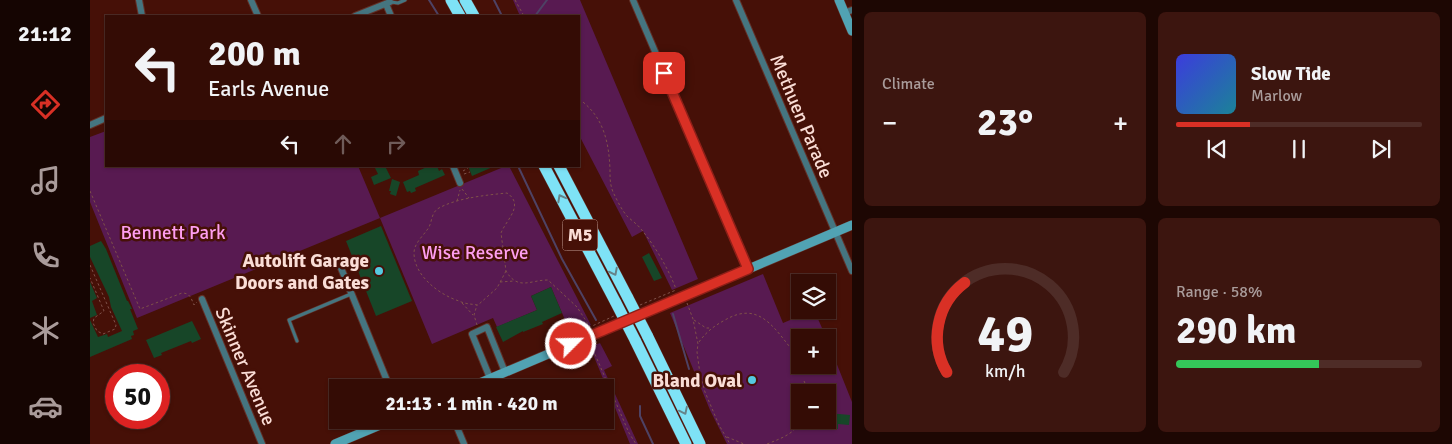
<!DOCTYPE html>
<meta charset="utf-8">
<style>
body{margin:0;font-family:Signika,sans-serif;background:#3c150f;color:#f1f3f6;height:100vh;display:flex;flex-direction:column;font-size:19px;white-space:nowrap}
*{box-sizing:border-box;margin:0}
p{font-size:16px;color:#a99b9a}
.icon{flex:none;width:28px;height:28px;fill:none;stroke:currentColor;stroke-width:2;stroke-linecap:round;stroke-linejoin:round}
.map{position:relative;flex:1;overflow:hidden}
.panel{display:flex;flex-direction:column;gap:12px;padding:12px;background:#1d0703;width:600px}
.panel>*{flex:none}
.guide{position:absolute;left:15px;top:15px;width:475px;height:152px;border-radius:0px;box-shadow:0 1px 4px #0004,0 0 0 1px #4e2c27;background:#340c05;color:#f1f3f6;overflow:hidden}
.buttons{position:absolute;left:701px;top:274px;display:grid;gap:10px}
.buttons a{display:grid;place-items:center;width:45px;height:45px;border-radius:0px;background:#340c05;box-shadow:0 1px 4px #0004,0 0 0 1px #4e2c27;font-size:25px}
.speed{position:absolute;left:15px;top:364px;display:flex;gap:10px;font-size:25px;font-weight:700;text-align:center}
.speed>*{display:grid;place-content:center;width:65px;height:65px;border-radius:50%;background:#340c05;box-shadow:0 1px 4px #0004,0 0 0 1px #4e2c27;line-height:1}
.speed .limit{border:8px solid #d22;background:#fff;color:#111}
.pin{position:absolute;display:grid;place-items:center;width:42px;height:42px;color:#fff;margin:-21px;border-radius:10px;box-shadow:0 2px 8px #0006}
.me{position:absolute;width:55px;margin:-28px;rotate:67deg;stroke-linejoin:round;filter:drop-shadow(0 0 4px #0008)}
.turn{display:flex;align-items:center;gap:18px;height:105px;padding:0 20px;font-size:22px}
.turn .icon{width:65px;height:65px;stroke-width:2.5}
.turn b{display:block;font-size:35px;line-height:42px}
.lanes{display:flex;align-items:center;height:48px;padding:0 20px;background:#0003;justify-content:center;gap:25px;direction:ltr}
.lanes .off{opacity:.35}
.big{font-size:38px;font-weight:800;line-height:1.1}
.panel .card{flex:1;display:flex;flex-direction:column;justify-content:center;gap:8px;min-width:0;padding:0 18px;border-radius:8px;background:#3c150f}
.panel .dial{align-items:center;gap:0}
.dial svg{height:130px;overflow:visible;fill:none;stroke:#4e2c27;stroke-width:7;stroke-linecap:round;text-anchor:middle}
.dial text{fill:#f1f3f6;stroke:none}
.song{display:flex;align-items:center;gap:15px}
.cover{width:60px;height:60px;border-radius:8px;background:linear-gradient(135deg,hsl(240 70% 55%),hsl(190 70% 35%))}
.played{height:5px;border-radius:2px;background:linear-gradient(90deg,#d93025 30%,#4e2c27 30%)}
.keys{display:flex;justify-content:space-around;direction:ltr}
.heat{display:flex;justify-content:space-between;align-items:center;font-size:28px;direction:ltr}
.charge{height:8px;border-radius:4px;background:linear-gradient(90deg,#34c759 58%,#4e2c27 0)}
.panel .tiles{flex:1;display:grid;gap:12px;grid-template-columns:repeat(2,1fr)}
.trip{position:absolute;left:239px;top:379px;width:285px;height:50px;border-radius:0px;background:#340c05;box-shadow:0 1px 4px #0004,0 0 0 1px #4e2c27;font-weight:800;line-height:50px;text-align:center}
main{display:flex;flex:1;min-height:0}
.tabs{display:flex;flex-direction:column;width:90px;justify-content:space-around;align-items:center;background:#150502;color:#a99b9a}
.tabs .icon{width:35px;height:35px}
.tabs .active{color:#d93025}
.tabs b{font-size:22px;color:#f1f3f6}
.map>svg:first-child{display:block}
</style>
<main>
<nav class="tabs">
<b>21:12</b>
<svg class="icon active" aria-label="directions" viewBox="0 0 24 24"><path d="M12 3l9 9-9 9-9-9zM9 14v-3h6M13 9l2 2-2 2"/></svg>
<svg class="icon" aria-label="music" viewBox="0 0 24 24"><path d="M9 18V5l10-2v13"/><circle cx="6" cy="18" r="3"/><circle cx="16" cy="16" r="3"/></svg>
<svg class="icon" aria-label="phone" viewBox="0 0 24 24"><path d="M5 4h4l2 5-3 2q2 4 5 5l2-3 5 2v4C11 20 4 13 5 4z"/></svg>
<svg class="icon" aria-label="climate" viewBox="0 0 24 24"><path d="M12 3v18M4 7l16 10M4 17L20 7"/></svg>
<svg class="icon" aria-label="car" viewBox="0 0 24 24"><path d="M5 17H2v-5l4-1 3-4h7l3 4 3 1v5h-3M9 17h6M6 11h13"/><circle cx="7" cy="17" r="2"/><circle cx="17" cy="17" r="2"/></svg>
</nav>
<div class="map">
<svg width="762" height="444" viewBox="0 0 762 444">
<rect width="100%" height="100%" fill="#461007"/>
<path fill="#581a51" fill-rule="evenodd" d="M423,0H490L608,279L582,290L553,231L542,237L489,135V16H430Z
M16,131V166H268L290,218L416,166H419L501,325L481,334L461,287L441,296L447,310L407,327L403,318L342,344L290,218L47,318L0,202V137Z
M673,274L693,323L724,310L736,337L710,338V365H738V342L762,402V444H637L620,410L580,313ZM710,392H738V420H710Z
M510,343L522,366L514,370L548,444H540L500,347Z"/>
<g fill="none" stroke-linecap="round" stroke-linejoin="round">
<path stroke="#4e4264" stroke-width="2" d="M339,0L349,16
M404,0L412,16
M445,16L457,0
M428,166L472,259L506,320
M583,314L599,369
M550,406V416L563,444"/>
</g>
<path fill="#174628" d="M284,166H295L301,178L284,185L281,177L288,174Z
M339,166H347L349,171L352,169L355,175L325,188L326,191L321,193L320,191L317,192L313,182L329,175L328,171Z
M378,166H405L382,176Z
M302,179L310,182L306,196L300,194L301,191H299Z
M291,226L322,301L286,316L256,241Z
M11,241L16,249L37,301H38L42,309H40L48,329L43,331L44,335L41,336L42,339L0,357V320L8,337L17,334L18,337L32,331L21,307L19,297L0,257V246Z
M559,253L572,278L564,281L552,257Z
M0,282L7,298L2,301L7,315L0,318Z
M461,287L472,313L452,322L453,324L433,332V331L413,342L406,327L447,310L441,296Z
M102,321L111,339L102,343L101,341L71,353L72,355L64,358L56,340Z
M738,413L760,415L759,425L748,424V429L735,428L731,425L732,420H738Z"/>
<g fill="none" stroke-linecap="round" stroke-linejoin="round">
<defs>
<path id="service" d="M301,2L308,3L315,0
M207,341L199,320L261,294"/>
<path id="minor" d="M49,0L52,16
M161,0L168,16
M543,0L658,269
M646,0L762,271
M296,4L301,16
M754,13L762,10
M265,16L300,2
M0,125L16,118
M363,166L370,183
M251,268L300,388
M112,299L172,444
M400,378L382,334L397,327L415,372
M364,420L374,444"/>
<path id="secondary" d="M749,0L762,31
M378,388L762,225
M245,444L302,420"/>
<path id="motorway" d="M361,0L370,16
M375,0L384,16
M454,166L526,303
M469,166L538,298
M557,335L610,444
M545,340L596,444"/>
</defs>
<use href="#service" stroke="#633128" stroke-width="4.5"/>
<use href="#minor" stroke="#633128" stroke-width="8"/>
<use href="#secondary" stroke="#633128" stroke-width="10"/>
<use href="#motorway" stroke="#633128" stroke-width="12"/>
<path stroke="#7f5149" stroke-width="1" stroke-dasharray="2.5 2.5" stroke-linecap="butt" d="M425,0L434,16
M489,99C513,116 519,141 520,170C520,179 520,184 523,192C527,200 531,209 537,216C541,220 547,224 551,229C565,246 578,268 586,289
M371,167L373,166
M373,171L378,168
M374,174L380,172
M372,189L379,198
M0,191L50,309L92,293C100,293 101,298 104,305L107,302
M367,201L370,190
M0,265L26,325L25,329L13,334L7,331L3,323L4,318L14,311L0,278
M416,271L407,288L388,305C381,304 375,304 369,301C350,295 324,276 324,253C324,244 332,237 337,230C343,223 340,213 349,208C367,198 397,195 417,193C435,205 416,220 411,233L416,271C428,291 440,280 458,280L487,307L500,327L524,316
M410,282L424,281
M372,303L383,315
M597,303L603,319L608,344L607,352L610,374L615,392L629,425L640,444
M550,305L586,290
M604,320L616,328H620
M387,325L384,315L387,305
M609,342C616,332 624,326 635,320C666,302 681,323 699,346
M501,345L539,433L546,444
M714,381L719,392
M637,437L654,444
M677,444C692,438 704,434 712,420"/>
<use href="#service" stroke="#457580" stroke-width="3"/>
<use href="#minor" stroke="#457580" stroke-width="6"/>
<use href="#secondary" stroke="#51a3b3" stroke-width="9"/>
<use href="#motorway" stroke="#7ee2f6" stroke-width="11"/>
<defs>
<path id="motorway-bridge" d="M538,298L557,335
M526,303L545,340"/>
</defs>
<use href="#motorway-bridge" stroke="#633128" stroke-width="12" stroke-linecap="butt"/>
<use href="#motorway-bridge" stroke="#7ee2f6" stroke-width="11"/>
</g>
<defs><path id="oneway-chevron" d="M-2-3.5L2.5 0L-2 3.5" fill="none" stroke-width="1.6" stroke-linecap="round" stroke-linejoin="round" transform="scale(1.25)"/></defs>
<g stroke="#65848a">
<use href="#oneway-chevron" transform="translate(471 198) rotate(-118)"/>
<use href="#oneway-chevron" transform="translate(524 272) rotate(63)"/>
<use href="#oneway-chevron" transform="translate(594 411) rotate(64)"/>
</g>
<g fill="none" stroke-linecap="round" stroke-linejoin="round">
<defs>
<path id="route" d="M481,344L658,269L574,73"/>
</defs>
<use href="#route" stroke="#8d1f18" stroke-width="12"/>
<use href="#route" stroke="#d93025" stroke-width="9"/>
</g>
<g fill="#55cae0" stroke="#461007" stroke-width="2">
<circle cx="289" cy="271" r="5"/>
<circle cx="662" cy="380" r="5"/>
</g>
<g text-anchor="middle" stroke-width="5" stroke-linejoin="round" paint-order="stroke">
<rect fill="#461007" stroke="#c4a098" stroke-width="1" x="472.5" y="219.5" width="35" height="31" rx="4"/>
<g font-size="18" font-weight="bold" fill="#faddd6">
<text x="490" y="241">M5</text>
</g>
<g font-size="19" fill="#faddd6" stroke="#461007">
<text transform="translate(712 116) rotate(67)" y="7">Methuen Parade</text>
<text transform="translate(156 366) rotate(67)" y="7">Skinner Avenue</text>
</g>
<g font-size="19" fill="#fe9ef0" stroke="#461007">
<text x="83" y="239">Bennett Park</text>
<text x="385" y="259">Wise Reserve</text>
</g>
<g font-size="19" font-weight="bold" fill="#faddd6" stroke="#461007" text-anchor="end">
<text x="279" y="267">Autolift Garage<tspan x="279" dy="22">Doors and Gates</tspan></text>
<text x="652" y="387">Bland Oval</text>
</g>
</g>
</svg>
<div class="buttons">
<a><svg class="icon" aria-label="layers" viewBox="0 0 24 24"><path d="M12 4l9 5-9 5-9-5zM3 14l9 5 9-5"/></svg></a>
<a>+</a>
<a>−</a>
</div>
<div class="speed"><div class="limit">50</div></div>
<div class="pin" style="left:574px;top:73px;background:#d93025"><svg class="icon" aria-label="arrive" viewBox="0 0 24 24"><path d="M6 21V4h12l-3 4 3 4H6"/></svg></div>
<svg class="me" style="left:481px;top:344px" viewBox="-20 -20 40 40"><circle r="17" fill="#d93025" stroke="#fff" stroke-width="3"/><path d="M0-11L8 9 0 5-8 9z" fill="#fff"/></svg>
<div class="trip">21:13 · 1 min · 420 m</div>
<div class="guide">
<div class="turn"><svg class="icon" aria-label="left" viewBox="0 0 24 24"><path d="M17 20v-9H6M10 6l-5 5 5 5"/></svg><div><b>200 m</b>Earls Avenue</div></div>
<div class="lanes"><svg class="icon" aria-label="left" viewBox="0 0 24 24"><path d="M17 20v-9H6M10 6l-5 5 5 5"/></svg><svg class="icon off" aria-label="ahead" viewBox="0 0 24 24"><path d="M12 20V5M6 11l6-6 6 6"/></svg><svg class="icon off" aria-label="right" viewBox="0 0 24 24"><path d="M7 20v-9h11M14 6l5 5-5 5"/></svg></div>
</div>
</div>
<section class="panel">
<div class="tiles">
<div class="card"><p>Climate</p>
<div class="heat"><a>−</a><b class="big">23°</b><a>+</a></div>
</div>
<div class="card">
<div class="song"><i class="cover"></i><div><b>Slow Tide</b><p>Marlow</p></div></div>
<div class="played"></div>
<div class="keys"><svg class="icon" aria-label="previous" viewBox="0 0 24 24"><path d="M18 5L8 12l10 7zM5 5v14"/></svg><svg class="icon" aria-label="pause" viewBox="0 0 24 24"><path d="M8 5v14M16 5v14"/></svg><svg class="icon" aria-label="next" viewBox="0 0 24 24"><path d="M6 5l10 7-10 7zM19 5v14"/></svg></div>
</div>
<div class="card dial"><svg viewBox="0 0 100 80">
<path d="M14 69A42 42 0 1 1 86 69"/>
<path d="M14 69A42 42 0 0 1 25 14" stroke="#d93025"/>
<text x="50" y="56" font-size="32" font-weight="700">49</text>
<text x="50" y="72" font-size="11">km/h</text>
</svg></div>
<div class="card"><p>Range · 58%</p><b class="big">290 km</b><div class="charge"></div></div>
</div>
</section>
</main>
